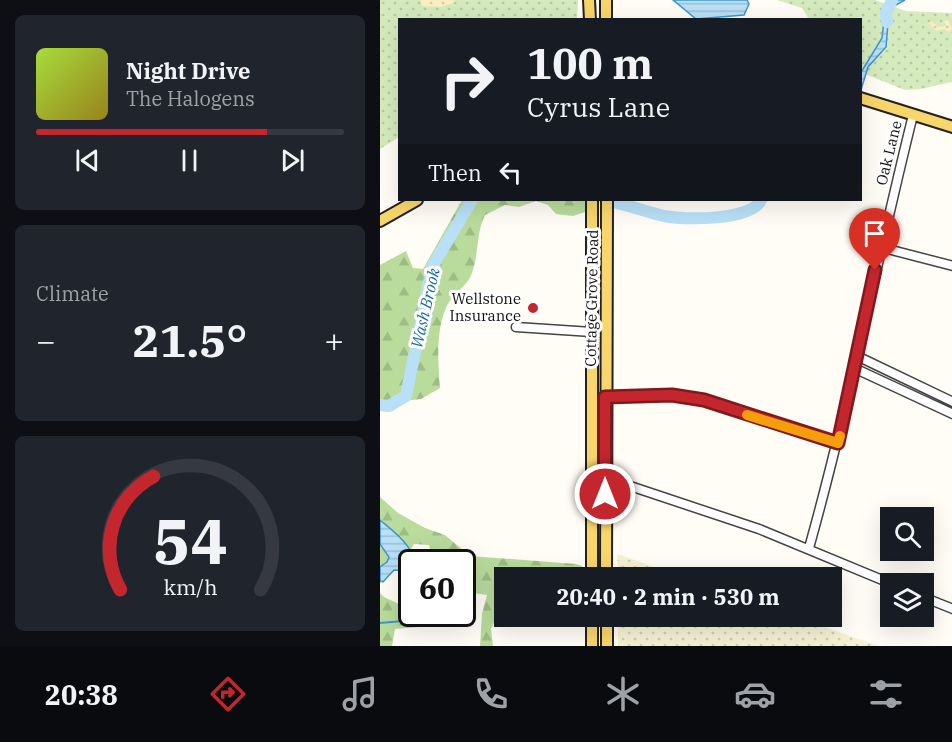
<!DOCTYPE html>
<meta charset="utf-8">
<style>
body{margin:0;font-family:"IBM Plex Serif",serif;background:#20242c;color:#f1f3f6;height:100vh;display:flex;flex-direction:column;font-size:22px;white-space:nowrap}
*{box-sizing:border-box;margin:0}
p{font-size:20px;color:#9ea1a6}
.icon{flex:none;width:33px;height:33px;fill:none;stroke:currentColor;stroke-width:2;stroke-linecap:round;stroke-linejoin:round}
.map{position:relative;flex:1;overflow:hidden}
.panel{display:flex;flex-direction:column;gap:15px;padding:15px;background:#0d0f14;width:380px}
.panel>*{flex:none}
.hud{position:absolute;left:18px;top:18px;width:464px;height:183px;border-radius:0px;box-shadow:0 6px 24px #0002;background:#171b24;color:#f1f3f6;overflow:hidden}
.controls{position:absolute;left:500px;top:507px;display:grid;gap:12px}
.controls a{display:grid;place-items:center;width:54px;height:54px;border-radius:0px;background:#171b24;box-shadow:0 6px 24px #0002;font-size:30px}
.speed{position:absolute;left:18px;top:549px;display:flex;gap:12px;font-size:30px;font-weight:700;text-align:center}
.speed>*{display:grid;place-content:center;width:78px;height:78px;border-radius:50%;background:#171b24;box-shadow:0 6px 24px #0002;line-height:1}
.speed .limit{border:3px solid #111;border-radius:9px;background:#fff;color:#111}
.pin{position:absolute;display:grid;place-items:center;width:51px;height:51px;color:#fff;margin:-62px -26px;border-radius:50% 50% 50% 0;rotate:-45deg;box-shadow:0 0 6px #0007}
.pin .icon{rotate:45deg}
.me{position:absolute;width:66px;margin:-33px;rotate:0deg;stroke-linejoin:round;filter:drop-shadow(0 0 4px #0008)}
.turn{display:flex;align-items:center;gap:21px;height:126px;padding:0 30px;font-size:27px}
.turn .icon{width:78px;height:78px;stroke-width:2.5}
.turn b{display:block;font-size:42px;line-height:51px}
.then{display:flex;align-items:center;height:57px;padding:0 30px;background:#0003;gap:12px;font-size:22px}
.big{font-size:45px;font-weight:700;line-height:1.1}
.panel .tile{flex:1;display:flex;flex-direction:column;justify-content:center;gap:9px;min-width:0;padding:0 21px;border-radius:9px;background:#20242c}
.panel .dial{align-items:center;gap:0}
.dial svg{height:156px;overflow:visible;fill:none;stroke:#363941;stroke-width:7;stroke-linecap:round;text-anchor:middle}
.dial text{fill:#f1f3f6;stroke:none}
.song{display:flex;align-items:center;gap:18px}
.cover{width:72px;height:72px;border-radius:9px;background:linear-gradient(135deg,hsl(80 70% 55%),hsl(50 70% 35%))}
.played{height:6px;border-radius:3px;background:linear-gradient(90deg,#c4262e 75%,#363941 75%)}
.keys{display:flex;justify-content:space-around;direction:ltr}
.heat{display:flex;justify-content:space-between;align-items:center;font-size:33px;direction:ltr}
.trip{position:absolute;left:114px;top:567px;width:348px;height:60px;border-radius:0px;background:#171b24;box-shadow:0 6px 24px #0002;font-weight:700;line-height:60px;text-align:center}
.tabs{display:flex;height:96px;justify-content:space-around;align-items:center;background:#090b0e;color:#9ea1a6}
.tabs .icon{width:42px;height:42px}
.tabs .current{color:#c4262e}
.tabs b{font-size:27px;color:#f1f3f6}
main{display:flex;flex:1;min-height:0}
.map>svg:first-child{display:block}
</style>
<main>
<section class="panel">
<div class="tile">
<div class="song"><i class="cover"></i><div><b>Night Drive</b><p>The Halogens</p></div></div>
<div class="played"></div>
<div class="keys"><svg class="icon" aria-label="previous" viewBox="0 0 24 24"><path d="M18 5L8 12l10 7zM5 5v14"/></svg><svg class="icon" aria-label="pause" viewBox="0 0 24 24"><path d="M8 5v14M16 5v14"/></svg><svg class="icon" aria-label="next" viewBox="0 0 24 24"><path d="M6 5l10 7-10 7zM19 5v14"/></svg></div>
</div>
<div class="tile"><p>Climate</p>
<div class="heat"><a>−</a><b class="big">21.5°</b><a>+</a></div>
</div>
<div class="tile dial"><svg viewBox="0 0 100 80">
<path d="M14 69A42 42 0 1 1 86 69"/>
<path d="M14 69A42 42 0 0 1 31 11" stroke="#c4262e"/>
<text x="50" y="56" font-size="32" font-weight="700">54</text>
<text x="50" y="72" font-size="11">km/h</text>
</svg></div>
</section>
<div class="map">
<svg width="573" height="646" viewBox="0 0 573 646">
<defs>
<pattern id="farmland-dots" width="8" height="8" patternUnits="userSpaceOnUse" patternTransform="scale(1.5)"><rect width="8" height="8" fill="#f6f3d4"/><path d="M2 2h.1M6 6h.1" fill="none" stroke="#d2cfb5" stroke-width="1.8" stroke-linecap="round"/></pattern>
<pattern id="grass-dots" width="8" height="8" patternUnits="userSpaceOnUse" patternTransform="scale(1.5)"><rect width="8" height="8" fill="#d5ebbd"/><path d="M2 2h.1M6 6h.1" fill="none" stroke="#b6c8a1" stroke-width="1.8" stroke-linecap="round"/></pattern>
<pattern id="forest-firs" width="22" height="20" patternUnits="userSpaceOnUse" patternTransform="scale(1.5)"><rect width="22" height="20" fill="#b9dc9c"/><path d="M5 1l3.5 6h-7zM16 11l3.5 6h-7z" fill="#9ebc85"/></pattern>
<pattern id="sand-dots" width="8" height="8" patternUnits="userSpaceOnUse" patternTransform="scale(1.5)"><rect width="8" height="8" fill="#fbeec1"/><path d="M2 2h.1M6 6h.1" fill="none" stroke="#d6cba5" stroke-width="1.8" stroke-linecap="round"/></pattern>
<pattern id="water-rules" width="6" height="5" patternUnits="userSpaceOnUse" patternTransform="scale(1.5)"><rect width="6" height="5" fill="#b9e0f7"/><path d="M0 2.5h6" fill="none" stroke="#9ebfd3"/></pattern>
</defs>
<rect width="100%" height="100%" fill="#fffdf5"/>
<path fill="url(#farmland-dots)" d="M237,554L304,577H239Z
M238,617H415L499,646H238Z"/>
<path fill="url(#grass-dots)" d="M0,0H198L197,19L20,20L19,137L0,149Z
M397,0H495L526,11L572,13V82L541,89L525,90L480,72V20L429,19L422,8Z"/>
<path fill="url(#forest-firs)" d="M82,200H205V212L193,216L176,214L168,205L156,201L139,207L125,205L105,215C96,233 99,254 92,273C88,285 76,292 69,302C55,327 58,361 60,388L41,399L14,402L0,408V265L26,251L33,268L43,269Z
M0,497L18,513L45,528L65,535L90,556L196,564L202,566L201,577L124,578V615L116,618L111,629L113,646H100L102,614L107,595L93,593L83,606L82,562H53L49,545L34,544L19,568L4,576L0,584Z
M0,593C6,600 13,600 20,605H27L31,600L32,614H74L63,617L52,626L15,629L12,646H0Z"/>
<path fill="url(#sand-dots)" d="M40,0H73L76,2L61,7L42,6Z
M550,20L558,27L566,26L564,21L568,20L572,29L569,32L564,29L556,31L549,23Z"/>
<path fill="url(#water-rules)" stroke="#3f96cf" stroke-width="1.5" d="M293,0H367L369,4L364,15L316,19Z
M515,0H525L514,6L509,12L506,47L488,67L480,93V74L502,38L505,11Z
M0,520C13,531 45,554 28,571L14,570L3,582L0,581V567L7,562L9,557L0,544Z
M35,614H53L35,626L32,620Z"/>
<g fill="none" stroke-linecap="round" stroke-linejoin="round">
<path stroke="#3f96cf" stroke-width="2" d="M27,569L32,577
M0,623L35,620"/>
<path stroke="#b9e0f7" stroke-width="12" d="M507,22L506,13L512,0
M225,200C245,204 264,211 284,216C304,220 371,221 381,200
M0,405L9,406L26,396L52,267L92,200"/>
<defs>
<path id="minor" d="M500,247L573,266
M136,327L212,332
M477,356L573,402
M474,368L573,414
M225,397L292,395L324,400L458,443
M212,482H238L379,529L512,584
M429,548C469,405 497,259 533,115
M543,597L573,609"/>
<path id="major" d="M209,0L210,20
M226,0V20
M480,98L573,127
M0,221L37,200
M212,578V200
M226,578L227,200
M212,616V646
M227,616V646"/>
</defs>
<use href="#minor" stroke="#444" stroke-width="11"/>
<use href="#major" stroke="#222" stroke-width="14"/>
<use href="#minor" stroke="#fff" stroke-width="8"/>
<use href="#major" stroke="#f9d66b" stroke-width="10"/>
</g>
<g fill="none" stroke-linecap="round" stroke-linejoin="round">
<defs>
<path id="route" d="M225,494V397L292,395L324,400L458,443L495,270"/>
</defs>
<use href="#route" stroke="#7f191e" stroke-width="15"/>
<use href="#route" stroke="#c4262e" stroke-width="10"/>
<path stroke="#f59e0b" stroke-width="10" d="M367,415L458,443L460,436"/>
</g>
<circle fill="#c4262e" stroke="#fff" stroke-width="2" cx="153" cy="308" r="6"/>
<g text-anchor="middle" stroke-width="6" stroke-linejoin="round" paint-order="stroke">
<g font-size="15" fill="#111" stroke="#fff">
<text transform="translate(509 153) rotate(-76)" y="5">Oak Lane</text>
<text transform="translate(212 298) rotate(-89)" y="5">Cottage Grove Road</text>
</g>
<g font-size="15" fill="#111" stroke="#fff" text-anchor="end">
<text x="141" y="304">Wellstone<tspan x="141" dy="17">Insurance</tspan></text>
</g>
<g font-size="16" font-style="italic" fill="#1768a6" stroke="#fff">
<text transform="translate(45 308) rotate(-77)" y="6">Wash Brook</text>
</g>
</g>
</svg>
<div class="controls">
<a><svg class="icon" aria-label="search" viewBox="0 0 24 24"><circle cx="10" cy="10" r="6"/><path d="M15 15l6 6"/></svg></a>
<a><svg class="icon" aria-label="layers" viewBox="0 0 24 24"><path d="M12 4l9 5-9 5-9-5zM3 14l9 5 9-5"/></svg></a>
</div>
<div class="speed"><div class="limit">60</div></div>
<div class="pin" style="left:495px;top:270px;background:#d93025"><svg class="icon" aria-label="arrive" viewBox="0 0 24 24"><path d="M6 21V4h12l-3 4 3 4H6"/></svg></div>
<svg class="me" style="left:225px;top:494px" viewBox="-20 -20 40 40"><circle r="17" fill="#c4262e" stroke="#fff" stroke-width="3"/><path d="M0-11L8 9 0 5-8 9z" fill="#fff"/></svg>
<div class="trip">20:40 · 2 min · 530 m</div>
<div class="hud">
<div class="turn"><svg class="icon" aria-label="right" viewBox="0 0 24 24"><path d="M7 20v-9h11M14 6l5 5-5 5"/></svg><div><b>100 m</b>Cyrus Lane</div></div>
<div class="then">Then<svg class="icon" aria-label="left" viewBox="0 0 24 24"><path d="M17 20v-9H6M10 6l-5 5 5 5"/></svg></div>
</div>
</div>
</main>
<nav class="tabs">
<b>20:38</b>
<svg class="icon current" aria-label="directions" viewBox="0 0 24 24"><path d="M12 3l9 9-9 9-9-9zM9 14v-3h6M13 9l2 2-2 2"/></svg>
<svg class="icon" aria-label="music" viewBox="0 0 24 24"><path d="M9 18V5l10-2v13"/><circle cx="6" cy="18" r="3"/><circle cx="16" cy="16" r="3"/></svg>
<svg class="icon" aria-label="phone" viewBox="0 0 24 24"><path d="M5 4h4l2 5-3 2q2 4 5 5l2-3 5 2v4C11 20 4 13 5 4z"/></svg>
<svg class="icon" aria-label="climate" viewBox="0 0 24 24"><path d="M12 3v18M4 7l16 10M4 17L20 7"/></svg>
<svg class="icon" aria-label="car" viewBox="0 0 24 24"><path d="M5 17H2v-5l4-1 3-4h7l3 4 3 1v5h-3M9 17h6M6 11h13"/><circle cx="7" cy="17" r="2"/><circle cx="17" cy="17" r="2"/></svg>
<svg class="icon" aria-label="filters" viewBox="0 0 24 24"><path d="M4 7h16M4 17h16"/><circle cx="9" cy="7" r="2"/><circle cx="15" cy="17" r="2"/></svg>
</nav>
